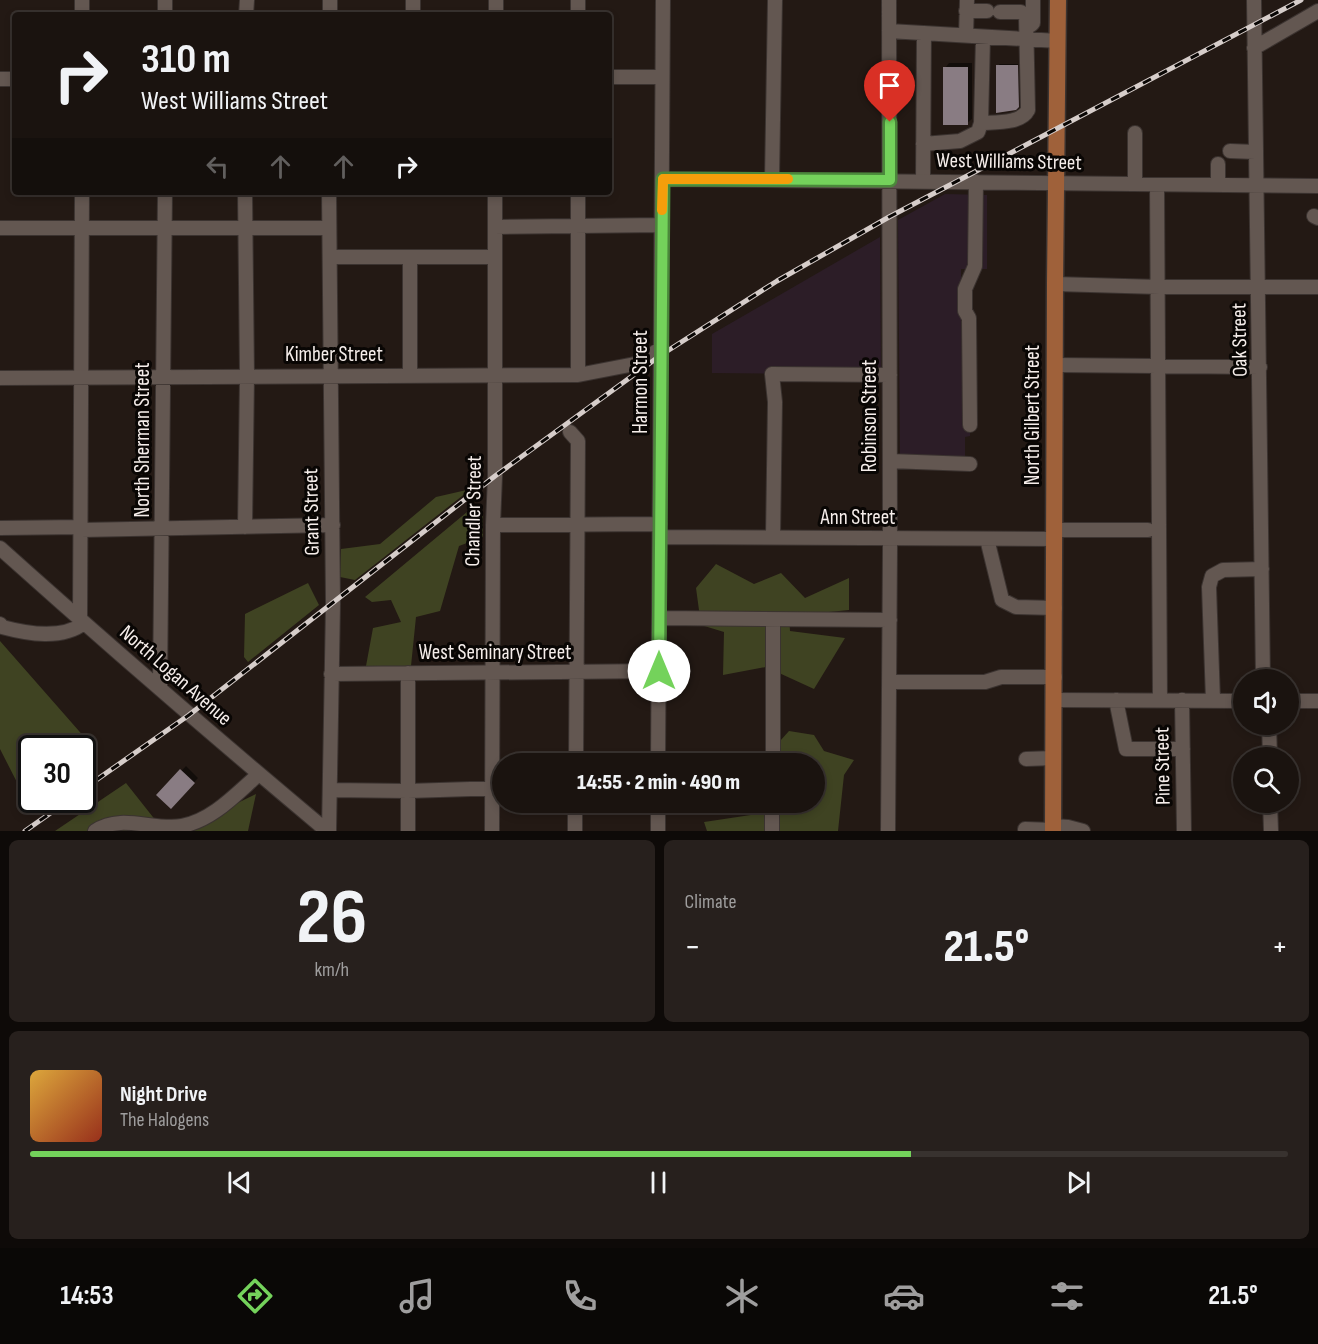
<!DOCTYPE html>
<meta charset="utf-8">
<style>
body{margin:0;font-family:"Sofia Sans Condensed",sans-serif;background:#27201d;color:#f1f3f6;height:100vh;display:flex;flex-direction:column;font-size:22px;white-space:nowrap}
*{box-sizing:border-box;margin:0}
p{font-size:20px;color:#9f9e9e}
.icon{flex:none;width:33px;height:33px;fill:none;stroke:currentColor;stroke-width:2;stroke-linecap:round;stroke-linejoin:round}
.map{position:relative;height:831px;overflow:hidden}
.sheet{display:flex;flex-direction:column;gap:9px;padding:9px;background:#0e0a08;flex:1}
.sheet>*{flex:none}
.hud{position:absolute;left:12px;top:12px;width:600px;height:183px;border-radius:6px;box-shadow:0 3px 9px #0003,0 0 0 2px #38322f;background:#1a130f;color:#f1f3f6;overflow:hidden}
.buttons{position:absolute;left:1233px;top:669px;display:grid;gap:12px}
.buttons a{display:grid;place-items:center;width:66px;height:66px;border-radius:50%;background:#1a130f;box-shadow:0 3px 9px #0003,0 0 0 2px #38322f;font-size:30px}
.speed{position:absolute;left:18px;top:735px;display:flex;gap:12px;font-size:30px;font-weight:700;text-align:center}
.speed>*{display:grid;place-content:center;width:78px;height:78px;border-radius:50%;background:#1a130f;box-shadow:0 3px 9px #0003,0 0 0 2px #38322f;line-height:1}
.speed .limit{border:3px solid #111;border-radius:9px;background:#fff;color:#111}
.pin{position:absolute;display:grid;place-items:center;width:51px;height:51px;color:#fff;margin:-62px -26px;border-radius:50% 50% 50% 0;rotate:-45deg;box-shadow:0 0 6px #0007}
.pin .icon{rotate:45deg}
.me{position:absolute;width:66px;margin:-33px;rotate:0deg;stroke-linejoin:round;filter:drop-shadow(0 0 4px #0008)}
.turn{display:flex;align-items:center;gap:21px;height:126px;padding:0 30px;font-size:27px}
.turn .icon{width:78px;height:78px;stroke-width:2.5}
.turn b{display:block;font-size:42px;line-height:51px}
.lanes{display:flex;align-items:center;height:57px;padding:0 30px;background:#0003;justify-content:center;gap:30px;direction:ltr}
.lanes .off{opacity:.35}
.big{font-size:45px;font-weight:800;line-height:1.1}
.sheet .card{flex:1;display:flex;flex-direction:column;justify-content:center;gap:9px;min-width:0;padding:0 21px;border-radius:9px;background:#27201d}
.sheet .dial{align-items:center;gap:0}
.dial b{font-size:78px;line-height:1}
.song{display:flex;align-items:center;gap:18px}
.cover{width:72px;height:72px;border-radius:9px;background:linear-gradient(135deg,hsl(40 70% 55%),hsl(10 70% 35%))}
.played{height:6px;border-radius:3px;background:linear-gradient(90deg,#74d25b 70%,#38322f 70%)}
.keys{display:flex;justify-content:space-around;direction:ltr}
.heat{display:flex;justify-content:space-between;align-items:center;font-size:33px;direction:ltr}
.sheet .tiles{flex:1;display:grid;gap:9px;grid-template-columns:1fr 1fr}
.card:last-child{grid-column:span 2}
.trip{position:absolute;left:492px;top:753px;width:333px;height:60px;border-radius:30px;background:#1a130f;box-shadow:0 3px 9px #0003,0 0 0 2px #38322f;font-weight:800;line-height:60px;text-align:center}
.dock{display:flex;height:96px;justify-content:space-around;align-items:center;background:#0a0806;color:#9f9e9e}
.dock .icon{width:42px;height:42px}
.dock .active{color:#74d25b}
.dock b{font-size:27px;color:#f1f3f6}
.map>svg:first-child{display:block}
</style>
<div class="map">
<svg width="1318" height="831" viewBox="0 0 1318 831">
<rect width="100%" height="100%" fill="#231914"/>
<path fill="#2c1d27" d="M945,194L987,195V269H961V329L970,330V436L965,437V460L900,462L898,220Z
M880,237L881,375L712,373V334Z"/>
<path fill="#3f4322" d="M471,489L355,580L340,577L341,549L380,544L436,497Z
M473,507L483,516V537L459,546L440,611L416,617L411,666H366L373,628L401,622L391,600L372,602L365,597Z
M716,564L754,584L781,573L805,598L849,578V610L789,616L790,631L845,638L814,689L766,667L723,675L724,632L701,625L696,588Z
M308,583L319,605L248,662L244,657L245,614Z
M0,641L86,739L76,748H32L31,792L25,798L0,749Z
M789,731L814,735L824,751L854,760L844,775L838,831H707L704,822L764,813V803L814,802V764L765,763V746L780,741Z
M126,783L164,831H55Z
M256,794L248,831H180Z"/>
<path fill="#0007" d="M949,63H972V119L967,123L945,68Z
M999,64H1018L1019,105L1015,108Z
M186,766L198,778L171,807L158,795Z"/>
<path fill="#897c83" d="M996,65H1018L1019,107L1016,110L996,113Z
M943,67H968V125H943Z
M180,769L195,783L171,809L156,795Z"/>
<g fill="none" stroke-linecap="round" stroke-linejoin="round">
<defs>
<path id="minor" d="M165,0V15
M330,0V15
M578,0V15
M1254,0L1263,680
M966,11H987
M82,15V0
M246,15L247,0
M413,15V0
M496,15V0
M1031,25L1033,23V0
M889,31L1058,41
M966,36L967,0
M1254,48L1318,11
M609,77H662
M0,79H15
M981,123C995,122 1021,124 1028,110L1026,16L1021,12H1000
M923,144L960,141L978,132L981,123L983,37
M1230,151L1255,152
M1218,164V185
M663,179L1318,186
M772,179L775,0
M923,181L924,33
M1135,184V133
M1157,185L1160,700
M245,192L247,376L245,527
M1314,216L1318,218
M495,227L662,225
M0,228H329
M330,257H495
M1055,284L1159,287H1318
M1055,365L1260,367
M410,375V257
M578,375V192
M0,378L578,375L640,363L661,348
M970,425L969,318L965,311V289L975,266L976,182
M570,432L578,441L576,764
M890,461L970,464
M493,525L660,524
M0,528L81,527
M81,530L333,525
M1055,530H1148
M661,537L1055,539
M773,537L775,402L772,374L890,375
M987,539L1002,600L1016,607L1055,608
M0,548C107,644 216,738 327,831
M659,618L890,620
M80,620L82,192
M0,624L2,627C28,634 62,640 84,623
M408,673V831
M331,674L659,671
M889,682H985L1001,677H1055
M160,687L165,192
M1055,700L1244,701
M1116,700L1126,749H1183
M1182,700L1184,831
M1213,700L1209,587L1212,576L1223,570L1262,569
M1288,701H1318
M1269,724L1270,758
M1026,759L1054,758
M658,764L663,0
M773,764V620
M330,790L408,791L502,788
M1270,802L1271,831
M1053,826L1068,827L1083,831
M1025,829L1053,830
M95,831C122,813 153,831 182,826C213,820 236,794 259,774
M329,831L333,604L329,192
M492,831L493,525L495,476V192
M575,831V802
M658,831V802
M772,831V802
M888,831L890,548L889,0"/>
<path id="major" d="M1053,831L1055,284L1058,0"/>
</defs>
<use href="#minor" stroke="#3b3330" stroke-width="16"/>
<use href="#major" stroke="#3b3330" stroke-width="19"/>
<use href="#minor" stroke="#635751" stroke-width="14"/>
<use href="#major" stroke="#9f613a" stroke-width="16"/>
<defs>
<path id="rail" d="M82,790L189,715L495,476L661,355L777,281L889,217L1301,0
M25,831L69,800"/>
</defs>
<use href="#rail" stroke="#d6cdca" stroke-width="5"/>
<use href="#rail" stroke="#090604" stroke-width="3" stroke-dasharray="9" stroke-linecap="butt"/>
</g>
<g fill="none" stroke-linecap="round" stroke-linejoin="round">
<defs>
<path id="route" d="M659,671L663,179L890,180V122"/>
</defs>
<use href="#route" stroke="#4b883b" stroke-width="15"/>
<use href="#route" stroke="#74d25b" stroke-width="10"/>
<path stroke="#f59e0b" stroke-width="10" d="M662,210L663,179H788"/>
</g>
<g text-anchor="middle" stroke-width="6" stroke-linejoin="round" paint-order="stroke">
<g font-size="21" fill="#f5edea" stroke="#090604">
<text transform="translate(1009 161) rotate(1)" y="7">West Williams Street</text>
<text transform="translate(1239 340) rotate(-91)" y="7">Oak Street</text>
<text x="334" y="361">Kimber Street</text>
<text transform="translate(640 382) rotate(-90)" y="7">Harmon Street</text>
<text transform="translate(1032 415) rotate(-90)" y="7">North Gilbert Street</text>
<text transform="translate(869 416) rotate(-90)" y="7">Robinson Street</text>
<text transform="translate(142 440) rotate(-90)" y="7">North Sherman Street</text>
<text transform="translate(473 511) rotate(-89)" y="7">Chandler Street</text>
<text transform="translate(311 512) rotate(-91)" y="7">Grant Street</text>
<text x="858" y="524">Ann Street</text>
<text x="495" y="659">West Seminary Street</text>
<text transform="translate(176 675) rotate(41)" y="7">North Logan Avenue</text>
<text transform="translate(1162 766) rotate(-91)" y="7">Pine Street</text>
</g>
</g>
</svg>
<div class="buttons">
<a><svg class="icon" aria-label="sound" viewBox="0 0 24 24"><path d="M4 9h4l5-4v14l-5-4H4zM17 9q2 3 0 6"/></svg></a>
<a><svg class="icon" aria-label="search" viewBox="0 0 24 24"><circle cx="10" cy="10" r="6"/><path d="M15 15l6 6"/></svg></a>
</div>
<div class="speed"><div class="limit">30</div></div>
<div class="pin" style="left:890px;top:122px;background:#d93025"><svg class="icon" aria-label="arrive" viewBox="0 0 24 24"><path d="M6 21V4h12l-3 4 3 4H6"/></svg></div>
<svg class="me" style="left:659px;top:671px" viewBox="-20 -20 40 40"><circle r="19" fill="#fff"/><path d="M0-13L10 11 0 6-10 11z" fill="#74d25b"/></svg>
<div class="trip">14:55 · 2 min · 490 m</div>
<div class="hud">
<div class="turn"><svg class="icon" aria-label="right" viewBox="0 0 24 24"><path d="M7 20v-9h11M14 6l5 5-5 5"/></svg><div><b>310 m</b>West Williams Street</div></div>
<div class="lanes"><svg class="icon off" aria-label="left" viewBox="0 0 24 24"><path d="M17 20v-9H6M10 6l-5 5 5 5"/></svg><svg class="icon off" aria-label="ahead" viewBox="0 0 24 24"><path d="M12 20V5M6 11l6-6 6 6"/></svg><svg class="icon off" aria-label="ahead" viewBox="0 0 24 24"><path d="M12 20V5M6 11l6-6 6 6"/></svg><svg class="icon" aria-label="right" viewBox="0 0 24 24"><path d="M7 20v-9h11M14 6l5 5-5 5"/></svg></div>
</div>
</div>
<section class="sheet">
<div class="tiles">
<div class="card dial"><b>26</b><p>km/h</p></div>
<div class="card"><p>Climate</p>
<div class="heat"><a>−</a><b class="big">21.5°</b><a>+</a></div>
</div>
<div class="card">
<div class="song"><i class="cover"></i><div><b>Night Drive</b><p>The Halogens</p></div></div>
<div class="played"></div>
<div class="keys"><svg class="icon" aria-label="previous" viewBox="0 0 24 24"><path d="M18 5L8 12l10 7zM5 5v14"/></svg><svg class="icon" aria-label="pause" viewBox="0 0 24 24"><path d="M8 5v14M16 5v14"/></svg><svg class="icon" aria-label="next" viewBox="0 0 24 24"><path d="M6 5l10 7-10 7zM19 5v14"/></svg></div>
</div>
</div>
</section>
<nav class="dock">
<b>14:53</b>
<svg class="icon active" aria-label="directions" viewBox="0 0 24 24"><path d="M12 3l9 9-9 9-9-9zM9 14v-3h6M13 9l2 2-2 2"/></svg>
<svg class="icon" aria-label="music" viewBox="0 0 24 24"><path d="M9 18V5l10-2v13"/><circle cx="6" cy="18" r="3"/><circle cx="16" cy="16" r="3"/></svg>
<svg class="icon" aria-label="phone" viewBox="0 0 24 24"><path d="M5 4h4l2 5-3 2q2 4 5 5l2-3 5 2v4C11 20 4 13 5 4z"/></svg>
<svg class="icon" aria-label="climate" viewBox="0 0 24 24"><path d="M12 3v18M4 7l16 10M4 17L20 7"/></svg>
<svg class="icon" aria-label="car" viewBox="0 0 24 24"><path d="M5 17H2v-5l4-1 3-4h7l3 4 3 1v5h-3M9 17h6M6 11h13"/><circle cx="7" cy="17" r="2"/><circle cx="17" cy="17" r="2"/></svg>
<svg class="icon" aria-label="filters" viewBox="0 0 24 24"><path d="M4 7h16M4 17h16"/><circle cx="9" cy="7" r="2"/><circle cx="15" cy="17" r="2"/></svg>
<b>21.5°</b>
</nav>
